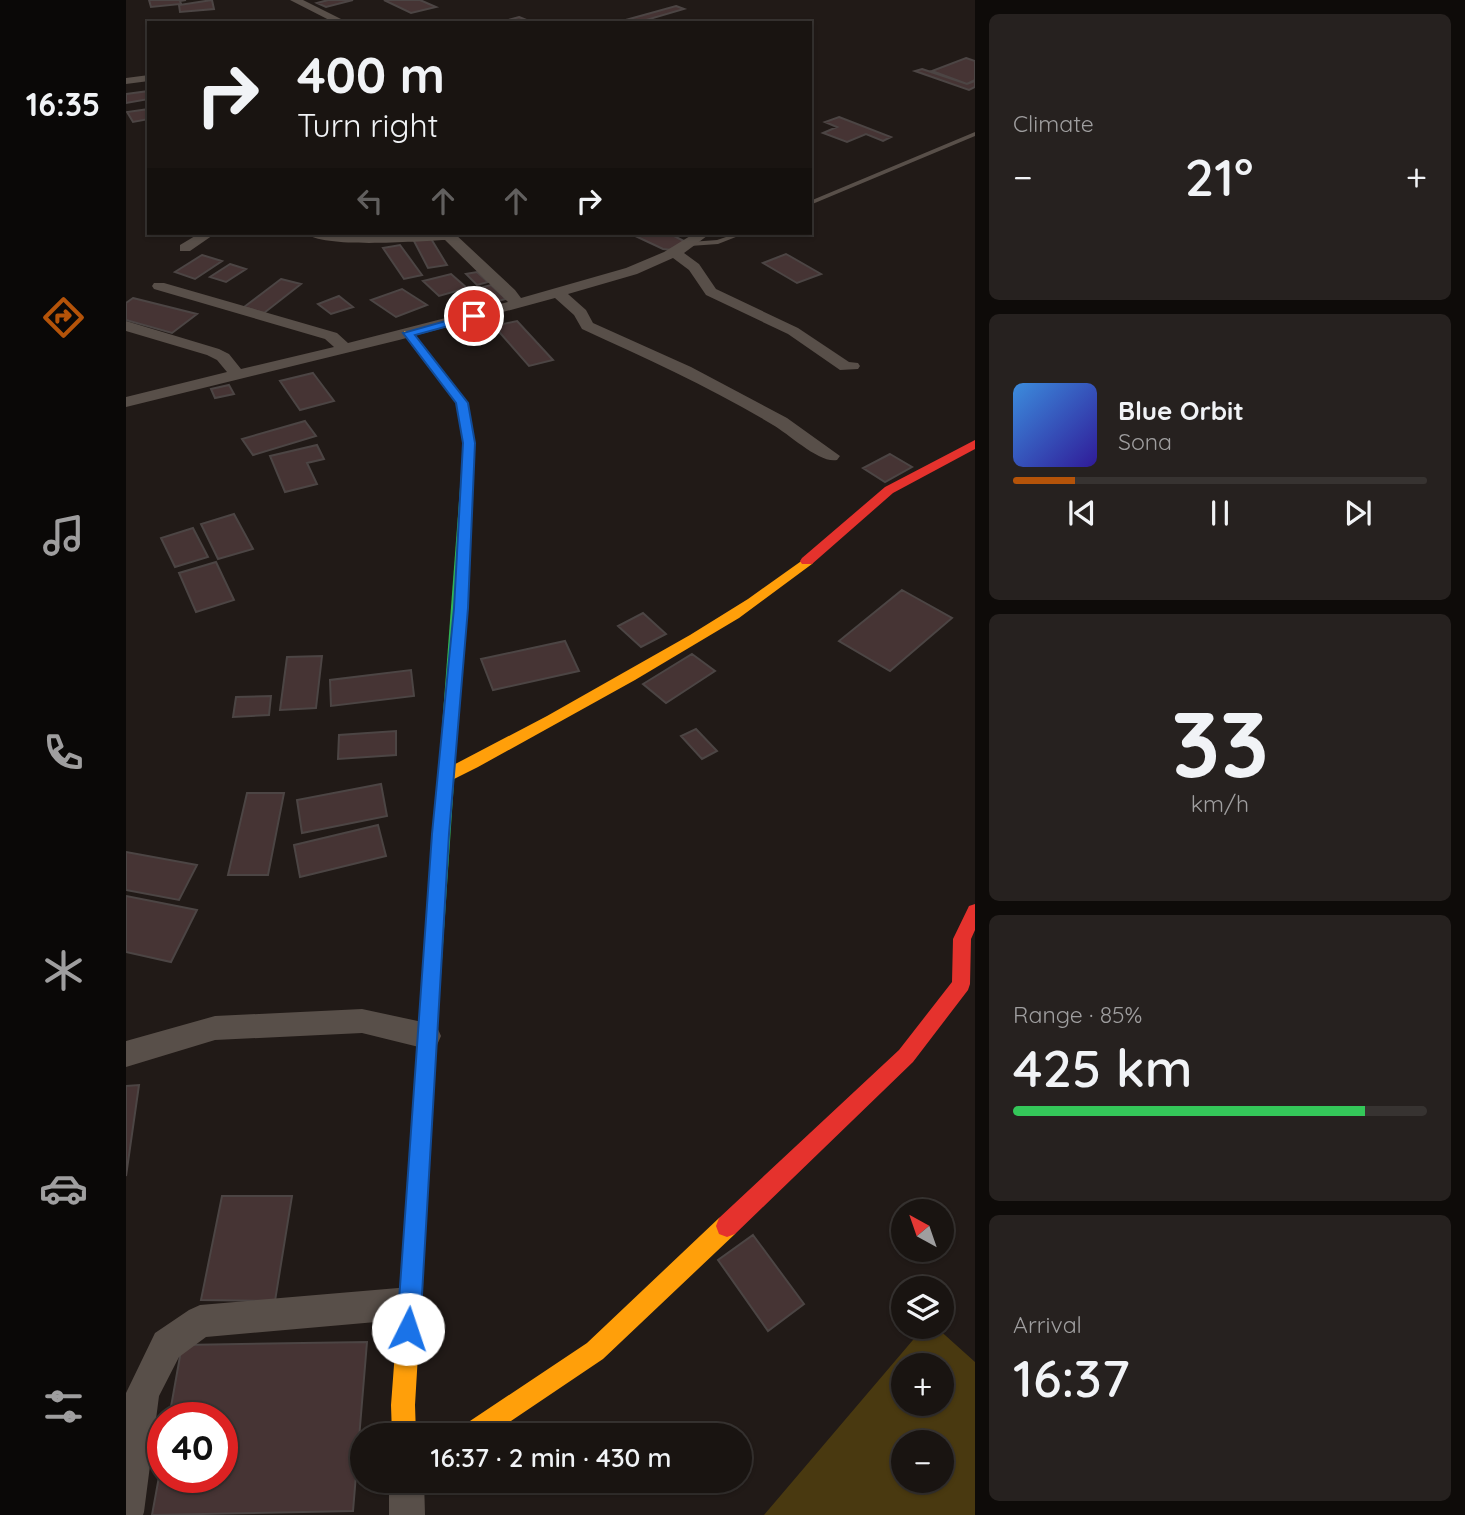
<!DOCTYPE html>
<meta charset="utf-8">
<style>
body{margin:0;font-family:Quicksand,sans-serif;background:#26211f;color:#f1f3f6;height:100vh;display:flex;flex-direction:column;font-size:26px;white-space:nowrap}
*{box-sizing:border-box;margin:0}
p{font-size:23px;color:#9f9e9f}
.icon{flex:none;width:38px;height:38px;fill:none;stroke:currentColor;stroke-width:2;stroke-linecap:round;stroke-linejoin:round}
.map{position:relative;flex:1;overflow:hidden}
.sheet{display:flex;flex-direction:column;gap:14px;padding:14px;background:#0e0b09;width:490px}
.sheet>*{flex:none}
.guide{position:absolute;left:21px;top:21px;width:665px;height:214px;border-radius:0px;box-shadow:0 2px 5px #0004,0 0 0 2px #373331;background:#191411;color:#f1f3f6;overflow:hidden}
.needle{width:46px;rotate:320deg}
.tools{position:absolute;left:765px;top:1199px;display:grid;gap:14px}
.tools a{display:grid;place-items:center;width:63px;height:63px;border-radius:50%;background:#191411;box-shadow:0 2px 5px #0004,0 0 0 2px #373331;font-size:35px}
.speed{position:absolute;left:21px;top:1402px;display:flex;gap:14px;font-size:35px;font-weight:700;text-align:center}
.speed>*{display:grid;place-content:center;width:91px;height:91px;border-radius:50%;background:#191411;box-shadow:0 2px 5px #0004,0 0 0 2px #373331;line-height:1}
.speed .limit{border:10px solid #d22;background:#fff;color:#111}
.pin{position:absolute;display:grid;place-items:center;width:60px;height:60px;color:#fff;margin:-30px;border:4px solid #fff;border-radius:50%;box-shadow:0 2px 7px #0007}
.me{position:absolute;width:77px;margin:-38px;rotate:4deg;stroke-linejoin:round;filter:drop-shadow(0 0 5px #0008)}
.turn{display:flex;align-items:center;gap:24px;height:147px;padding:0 35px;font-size:32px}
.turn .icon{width:91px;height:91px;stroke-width:2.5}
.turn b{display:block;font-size:49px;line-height:60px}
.lanes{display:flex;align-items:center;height:66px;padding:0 35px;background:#0003;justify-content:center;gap:35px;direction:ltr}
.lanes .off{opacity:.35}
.big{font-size:52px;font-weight:600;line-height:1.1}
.sheet .card{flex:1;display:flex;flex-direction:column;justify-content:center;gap:10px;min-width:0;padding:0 24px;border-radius:10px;background:#26211f}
.sheet .dial{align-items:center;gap:0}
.dial b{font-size:91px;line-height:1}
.song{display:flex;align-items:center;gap:21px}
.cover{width:84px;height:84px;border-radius:10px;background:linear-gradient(135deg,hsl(210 70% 55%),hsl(250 70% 35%))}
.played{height:7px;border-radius:4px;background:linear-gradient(90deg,#b45309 15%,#373331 15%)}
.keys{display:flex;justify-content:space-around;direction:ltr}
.heat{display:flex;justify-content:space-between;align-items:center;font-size:38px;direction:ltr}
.charge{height:10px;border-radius:5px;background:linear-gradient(90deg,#34c759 85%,#373331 0)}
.trip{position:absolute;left:224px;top:1423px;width:402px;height:70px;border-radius:35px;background:#191411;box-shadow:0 2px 5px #0004,0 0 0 2px #373331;font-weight:600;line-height:70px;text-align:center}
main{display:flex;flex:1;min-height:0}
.tabs{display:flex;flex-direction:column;width:126px;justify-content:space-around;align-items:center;background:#0a0807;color:#9f9e9f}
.tabs .icon{width:49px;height:49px}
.tabs .active{color:#b45309}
.tabs b{font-size:32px;color:#f1f3f6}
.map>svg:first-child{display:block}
</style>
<main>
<nav class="tabs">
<b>16:35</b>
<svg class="icon active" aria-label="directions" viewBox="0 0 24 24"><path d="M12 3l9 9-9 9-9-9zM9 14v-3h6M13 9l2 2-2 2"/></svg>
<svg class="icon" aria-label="music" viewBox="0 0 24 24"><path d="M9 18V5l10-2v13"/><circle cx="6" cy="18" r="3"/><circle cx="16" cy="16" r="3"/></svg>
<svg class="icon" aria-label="phone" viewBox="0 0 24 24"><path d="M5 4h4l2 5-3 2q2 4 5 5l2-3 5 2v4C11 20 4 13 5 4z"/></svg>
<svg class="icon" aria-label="climate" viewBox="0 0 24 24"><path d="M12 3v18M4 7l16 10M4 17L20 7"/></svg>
<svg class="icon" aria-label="car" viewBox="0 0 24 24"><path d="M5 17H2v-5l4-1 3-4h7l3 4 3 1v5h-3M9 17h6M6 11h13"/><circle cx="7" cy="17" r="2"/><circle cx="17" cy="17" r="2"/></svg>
<svg class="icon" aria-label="filters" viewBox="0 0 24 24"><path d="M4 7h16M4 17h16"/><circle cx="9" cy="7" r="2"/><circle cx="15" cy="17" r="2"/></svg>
</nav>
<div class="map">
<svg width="849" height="1515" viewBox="0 0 849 1515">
<rect width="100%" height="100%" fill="#211a17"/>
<path fill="#493910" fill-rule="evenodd" d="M798,1327H810L849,1362V1515H638ZM777,1365H816V1404H777ZM777,1442H816V1480H777Z"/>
<path fill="#463434" stroke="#4c4544" stroke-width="2" d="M23,0H60L54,1L55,4L25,7Z
M86,0L88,9L54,12L53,5Z
M202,0H227L200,7L191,3Z
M258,0H294L310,7L285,13Z
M550,6L558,9L510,23L496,21Z
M393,17L408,23H372Z
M840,58L849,61V80L841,84L806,71Z
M796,69L841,84L849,81V87L843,90L789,71Z
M23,91V99L0,103V94Z
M23,109V119L7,122L1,112Z
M713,117L765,137L757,141L740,134L721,142L697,133L711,127L699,122Z
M503,233H542L562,243L546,250L537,249Z
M304,237L321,265L302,268L287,239Z
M274,245L296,275L278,279L257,248Z
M660,254L695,274L671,283L637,263Z
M76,255L96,261L69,279L49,272Z
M104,264L120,269L100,282L84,277Z
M351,272L362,282L351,285L340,274Z
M325,274L341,288L313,296L297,281Z
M155,279L175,284L138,313L118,307Z
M365,285L380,299L368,302L353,288Z
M276,289L301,305L270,317L245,300Z
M213,296L227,307L205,314L192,304Z
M7,298L71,314L46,333L0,320V303Z
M391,321L427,360L403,366L368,326Z
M187,373L208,401L174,410L154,381Z
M103,385L108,394L89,398L85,389Z
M179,421L190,436L127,455L116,439Z
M191,445L198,459L181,463L191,484L159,492L144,456Z
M764,454L786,467L759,482L737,468Z
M108,514L127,549L92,559L75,524Z
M67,528L82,557L49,567L35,538Z
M90,562L108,600L70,612L53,573Z
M776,590L826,618L764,671L713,641Z
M517,613L540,634L515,647L492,626Z
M439,641L453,671L367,690L355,659Z
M566,654L589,671L540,703L517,684Z
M196,656L190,708L154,710L161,657Z
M285,670L288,696L205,706L204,680Z
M145,696L143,715L107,717L110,697Z
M570,729L591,751L576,759L555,736Z
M270,731V755L212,759L213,735Z
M255,784L261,816L176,833L171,800Z
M121,793H158L142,875H102Z
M252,825L260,856L174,877L168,845Z
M0,852L71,865L53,900L0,890Z
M0,896L71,910L45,962L0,952Z
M13,1085L0,1176V1086Z
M96,1196H166L149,1301L75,1300Z
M627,1235L678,1304L642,1331L592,1260Z
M241,1342L227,1511L26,1515L37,1455V1477H96V1418H43L56,1345Z"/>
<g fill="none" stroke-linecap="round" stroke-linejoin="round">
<path fill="#584f49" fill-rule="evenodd" d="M849,132V136L684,205V201Z
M612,233H620L592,244L564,246L561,244L564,242L591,240Z"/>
<path fill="#584f49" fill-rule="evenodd" d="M164,0H177L223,23H209Z
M23,75V81L0,84V78Z
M74,233H90L64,251H54V245Z
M179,233H328L389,290L395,298L500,268L538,252L569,233H585L558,253L573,264L590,289L672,328L723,362L732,363L734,366L732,369L714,370L662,334L580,295L563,270L547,258L511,274L442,294L460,310L467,323L565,367L661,418L714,456L711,460C694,464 663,434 647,425C586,388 521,359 456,329L448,315L429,298L273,340L0,407V397L101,372L91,360L81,355L0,331V321L93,349L103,354L115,369L208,347L199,339L28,289L26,286L28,283H38L211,333L222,343L382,302L319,240C292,241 197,249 179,233Z
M236,1009L301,1023L311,1027L315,1036L311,1045L301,1049L236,1033L89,1040L0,1067V1041L89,1016Z
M284,1287L295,1292L300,1303L295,1314L284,1319L80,1337L53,1357L33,1396L18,1512L17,1515H0V1393L29,1333L63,1310L74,1305Z
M263,1480H298L299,1515H263Z"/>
<path fill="#30b455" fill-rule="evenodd" d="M342,457L348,461L345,531L312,1019L310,1025L303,1027L296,1025L294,1019L336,461Z"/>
<path fill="#ff9f0a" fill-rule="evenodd" d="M278,331H286L342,403L349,443L346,464L342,465L336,461L337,443L330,403L278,335Z
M681,557L686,558L688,561L686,564L613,618L509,680L352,767L326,780H314L312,776L314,772L421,716L564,635L622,599Z
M303,1011L310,1013L312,1019L289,1405L290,1435H266L265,1405L294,1019L296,1013Z
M601,1215L609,1218L612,1226L609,1234L477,1359L364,1435H331L335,1427L461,1343L593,1218Z"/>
<path fill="#e5322d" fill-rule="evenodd" d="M849,440V449L767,493L686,564H676L674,561L676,558L759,487Z
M849,904V930L845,939L844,984L842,990L787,1062L609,1234L601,1237L593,1234L590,1226L593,1218L773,1050L826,982L827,939L843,906Z"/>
</g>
<path fill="#1a73e8" stroke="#114b97" stroke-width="2" d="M348,313L353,316L352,318L289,335L342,403L349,443L342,608L323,834L294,1329L290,1337L282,1340L274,1337L271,1329L306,834L328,608L337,443L330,403L277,333Z"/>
</svg>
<div class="tools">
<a><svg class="needle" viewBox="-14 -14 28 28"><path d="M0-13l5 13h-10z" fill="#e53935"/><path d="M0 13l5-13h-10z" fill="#9f9e9f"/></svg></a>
<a><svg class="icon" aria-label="layers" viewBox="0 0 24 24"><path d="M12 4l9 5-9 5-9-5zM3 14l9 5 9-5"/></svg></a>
<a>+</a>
<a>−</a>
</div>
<div class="speed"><div class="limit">40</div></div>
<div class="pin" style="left:348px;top:316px;background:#d93025"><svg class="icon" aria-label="arrive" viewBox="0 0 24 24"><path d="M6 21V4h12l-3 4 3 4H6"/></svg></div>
<svg class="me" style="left:282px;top:1329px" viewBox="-20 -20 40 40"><circle r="19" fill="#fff"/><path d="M0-13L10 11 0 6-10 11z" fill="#1a73e8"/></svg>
<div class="trip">16:37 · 2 min · 430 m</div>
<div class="guide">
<div class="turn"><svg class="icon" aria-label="right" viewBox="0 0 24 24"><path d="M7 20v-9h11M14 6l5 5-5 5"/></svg><div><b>400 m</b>Turn right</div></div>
<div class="lanes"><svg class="icon off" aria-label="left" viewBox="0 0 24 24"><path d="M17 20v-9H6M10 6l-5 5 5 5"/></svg><svg class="icon off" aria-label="ahead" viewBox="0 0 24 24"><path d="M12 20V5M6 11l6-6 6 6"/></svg><svg class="icon off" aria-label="ahead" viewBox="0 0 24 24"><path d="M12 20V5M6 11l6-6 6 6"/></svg><svg class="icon" aria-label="right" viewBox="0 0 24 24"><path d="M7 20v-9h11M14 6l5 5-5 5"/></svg></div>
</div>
</div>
<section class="sheet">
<div class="card"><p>Climate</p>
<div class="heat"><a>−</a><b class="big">21°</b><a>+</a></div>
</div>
<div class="card">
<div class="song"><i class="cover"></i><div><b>Blue Orbit</b><p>Sona</p></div></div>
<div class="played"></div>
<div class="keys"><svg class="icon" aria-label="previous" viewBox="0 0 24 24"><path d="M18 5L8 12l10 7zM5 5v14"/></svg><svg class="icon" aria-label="pause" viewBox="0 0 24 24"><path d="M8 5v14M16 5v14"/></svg><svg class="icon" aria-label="next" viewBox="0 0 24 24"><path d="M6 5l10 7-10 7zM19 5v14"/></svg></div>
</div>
<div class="card dial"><b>33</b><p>km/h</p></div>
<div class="card"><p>Range · 85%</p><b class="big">425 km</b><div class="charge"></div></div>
<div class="card"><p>Arrival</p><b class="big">16:37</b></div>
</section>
</main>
